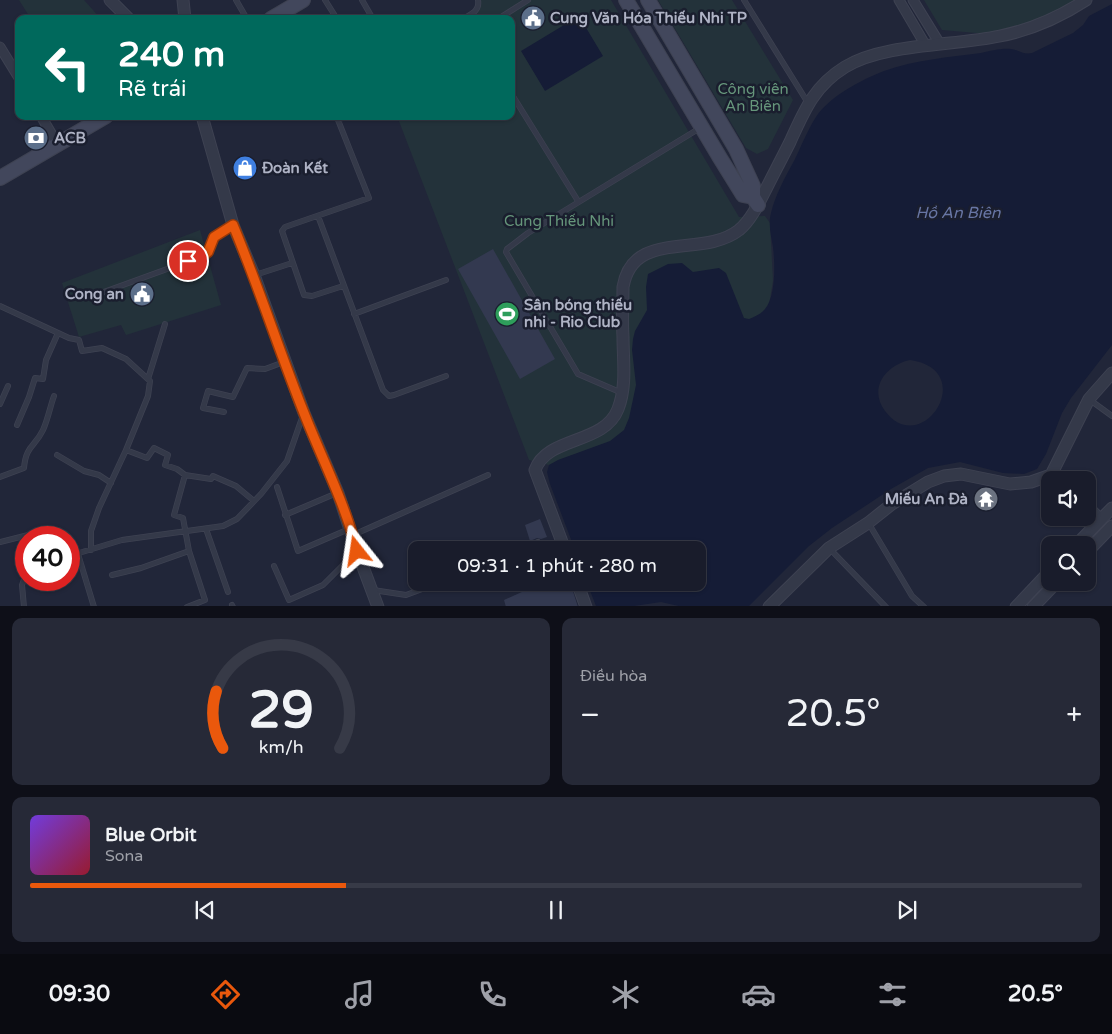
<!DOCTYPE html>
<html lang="vi">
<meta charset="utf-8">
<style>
body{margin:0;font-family:"Varela Round",sans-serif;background:#262937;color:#f1f3f6;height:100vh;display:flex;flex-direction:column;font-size:19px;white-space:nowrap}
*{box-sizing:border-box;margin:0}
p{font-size:16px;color:#9fa1a9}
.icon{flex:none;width:28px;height:28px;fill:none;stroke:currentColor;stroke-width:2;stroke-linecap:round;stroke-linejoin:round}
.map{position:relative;height:606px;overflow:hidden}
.side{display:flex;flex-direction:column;gap:12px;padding:12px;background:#0e0f18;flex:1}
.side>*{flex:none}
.top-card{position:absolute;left:15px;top:15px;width:500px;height:105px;border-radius:10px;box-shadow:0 1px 4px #0004,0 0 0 1px #373a47;background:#00695c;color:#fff;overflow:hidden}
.fabs{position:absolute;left:1041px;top:471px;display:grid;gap:10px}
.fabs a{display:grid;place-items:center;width:55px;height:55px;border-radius:10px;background:#191c2b;box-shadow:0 1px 4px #0004,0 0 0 1px #373a47;font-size:25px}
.speed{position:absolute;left:15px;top:526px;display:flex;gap:10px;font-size:25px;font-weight:700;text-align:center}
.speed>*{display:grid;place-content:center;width:65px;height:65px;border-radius:50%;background:#191c2b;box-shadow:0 1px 4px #0004,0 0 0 1px #373a47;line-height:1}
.speed .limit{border:8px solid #d22;background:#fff;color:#111}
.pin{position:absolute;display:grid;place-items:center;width:42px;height:42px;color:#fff;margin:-21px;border:2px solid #fff;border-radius:50%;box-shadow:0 1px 5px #0007}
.me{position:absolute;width:55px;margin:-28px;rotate:345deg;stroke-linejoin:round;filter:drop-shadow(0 0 4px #0008)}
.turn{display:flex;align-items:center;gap:18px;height:105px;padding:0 20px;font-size:22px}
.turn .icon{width:65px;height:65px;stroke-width:2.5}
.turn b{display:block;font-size:35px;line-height:42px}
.big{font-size:38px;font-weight:600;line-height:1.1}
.side .tile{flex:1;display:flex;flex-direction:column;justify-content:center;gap:8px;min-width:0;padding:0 18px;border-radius:10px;background:#262937}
.side .dial{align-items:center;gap:0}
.dial svg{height:130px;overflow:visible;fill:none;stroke:#373a47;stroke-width:7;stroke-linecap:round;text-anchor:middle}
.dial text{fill:#f1f3f6;stroke:none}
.song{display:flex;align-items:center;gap:15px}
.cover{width:60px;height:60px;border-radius:8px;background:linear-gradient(135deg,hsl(260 70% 55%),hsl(350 70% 35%))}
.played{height:5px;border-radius:2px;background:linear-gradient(90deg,#ea580c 30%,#373a47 30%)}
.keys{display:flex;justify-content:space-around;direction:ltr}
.heat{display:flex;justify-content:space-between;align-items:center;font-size:28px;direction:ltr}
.side .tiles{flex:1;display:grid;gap:12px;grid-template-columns:1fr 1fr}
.tile:last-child{grid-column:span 2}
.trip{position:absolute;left:408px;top:541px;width:298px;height:50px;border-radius:10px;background:#191c2b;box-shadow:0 1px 4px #0004,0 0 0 1px #373a47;font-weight:600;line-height:50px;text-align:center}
.tabs{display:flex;height:80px;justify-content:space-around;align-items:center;background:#0a0b11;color:#9fa1a9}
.tabs .icon{width:35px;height:35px}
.tabs .selected{color:#ea580c}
.tabs b{font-size:22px;color:#f1f3f6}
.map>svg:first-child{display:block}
</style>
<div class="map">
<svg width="1112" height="607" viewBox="0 0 1112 607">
<rect width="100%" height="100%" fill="#212639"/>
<path fill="#23323a" d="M19,0H84L101,19H31Z
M476,0H611L739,217L765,216L770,223L773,281L767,317L643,384L624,437L559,460L549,465L529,460L397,116H511V19H462L479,5Z
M658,0H732L793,100L768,149L757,154L746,148Z
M924,0H1083L1019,29L988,34L942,30Z
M200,230L221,305L126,335L121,325L79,337L62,283Z"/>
<path fill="#151c36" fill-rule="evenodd" d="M1112,4V345L1071,398L1062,413L1046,454L1037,469L1024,474L1003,473L960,462L928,468L891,489L832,528L809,546L749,606L683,607L661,602L634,606H596L587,583L696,582V550H575L550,484L547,472L549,465L558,460L610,441L624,430L629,418L636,385L632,350L633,339L635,331L647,310L646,287L648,274L668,264L682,263L693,272L719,268L726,273L744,318L749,319C754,317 761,314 765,309C776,296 775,264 773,247C771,236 768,224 771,213C775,196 785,177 794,161C801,147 807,131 816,117C830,96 861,80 884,71C915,60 949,57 981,53C990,51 1002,48 1011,49C1019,50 1024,55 1032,53L1073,33L1083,25L1089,16ZM910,360C980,370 922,460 885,411C868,388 886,365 910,360Z
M579,16L603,56L545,91L521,51Z"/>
<path fill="#333950" d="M493,249L555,359L520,379L458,269Z
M540,519L547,537L541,539L537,538L530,541L525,525Z
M544,582H570L578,607H506L504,600Z"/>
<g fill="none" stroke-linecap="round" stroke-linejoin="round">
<defs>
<path id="service" d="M236,0L247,19
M325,0L337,19
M362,0L373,19
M744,0L808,103
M463,19C471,14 480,11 478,0
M498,19L528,0
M511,93L578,201
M318,216L383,390L389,396L394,395L446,376
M255,275L292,263
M343,286L312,296L304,295L282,231L285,227L369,198L338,120L346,116
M101,293L203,256L208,252L214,237L233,225
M0,306L69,338L79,340L82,351L102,348L126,359L150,381L148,396L126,450L147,458L154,448L168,455L165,465L177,469L185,475L211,479L213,476L236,486L254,501
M354,314L446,280
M148,379L165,324
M622,393L578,374L506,252L507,249L528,233L700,128
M1090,400L1112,416
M0,404L8,386
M224,412L203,408L208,391L233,397L247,368L265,369L284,362
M17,425L29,397L35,378L43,379L46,360L58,333
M57,455L84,471L99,475L111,483
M0,477L24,468C26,445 35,447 43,430C48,419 50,407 54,396
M277,487L298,551L349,529
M1088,503L1103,517
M285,515L337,493
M869,524L912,596L924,607
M206,529L228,592
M353,535L488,475
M0,542L44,531
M830,549L886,607
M91,550V531L99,508L126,450
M523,550L538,542
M78,554L94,607
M69,556L122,540L223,526L237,519L261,494L287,461L303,415
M274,566L289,600L323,585L356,552
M112,575L141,568L189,551L183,518L174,515L185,475
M373,590L406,595L425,588H449L456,582
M232,605L233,607
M24,607L22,585L26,574
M187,607L205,600L189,551"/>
<path id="minor" d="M899,0L926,46
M913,0L940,44
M0,47L19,78
M41,116L58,145"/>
<path id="tertiary" d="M110,0L129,19
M183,0L185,19
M202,116L233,225L254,275L304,413L338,493L357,551L378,607
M1076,545L1112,508
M565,550L535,470C547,436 604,445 618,409C627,386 623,360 623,337C622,320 623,303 623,287C633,228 702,259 739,230C751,220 759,203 766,189C774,173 782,158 790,142C804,111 814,86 845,67C884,43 954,46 1000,36C1030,30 1060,17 1086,0
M1088,551L1112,526
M577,582L586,607
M769,607L829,548L868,523L892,504L928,482L944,476L961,474L1010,484L1031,482L1051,475L1089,399L1112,373
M1016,607L1050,571
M1033,607L1057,582"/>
<path id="secondary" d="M626,0L720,158L743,195L753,197
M648,0L736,149L753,186V197L758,205
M271,19L303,0
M0,178L106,116"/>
</defs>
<use href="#service" stroke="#3e4252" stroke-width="6"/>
<use href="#minor" stroke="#3e4252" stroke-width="11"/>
<use href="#tertiary" stroke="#3e4252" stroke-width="13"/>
<use href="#secondary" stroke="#3e4252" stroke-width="16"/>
<use href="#service" stroke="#343949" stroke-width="4.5"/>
<use href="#minor" stroke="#343949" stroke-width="9"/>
<use href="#tertiary" stroke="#343949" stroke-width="11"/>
<use href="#secondary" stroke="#42475c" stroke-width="14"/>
</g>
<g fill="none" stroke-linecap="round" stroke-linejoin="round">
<defs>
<path id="route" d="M188,261L203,256L208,252L214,237L233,225C259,287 279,351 304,413C322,459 345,503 357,551"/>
</defs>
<use href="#route" stroke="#983908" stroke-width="12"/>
<use href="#route" stroke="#ea580c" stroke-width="9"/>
</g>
<defs>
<symbol id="civic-disc" viewBox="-11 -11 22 22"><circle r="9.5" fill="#5c6f8a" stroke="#1a1e2e"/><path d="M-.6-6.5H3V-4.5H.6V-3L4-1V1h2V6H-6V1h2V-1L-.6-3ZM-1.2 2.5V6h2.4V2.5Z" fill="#fff"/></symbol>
<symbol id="bank-disc" viewBox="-11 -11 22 22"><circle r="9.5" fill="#5c6f8a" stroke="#1a1e2e"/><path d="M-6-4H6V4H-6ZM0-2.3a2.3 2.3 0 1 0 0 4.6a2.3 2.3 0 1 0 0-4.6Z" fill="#fff"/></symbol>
<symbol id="shop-disc" viewBox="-11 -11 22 22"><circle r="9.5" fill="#3f7fe0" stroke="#1a1e2e"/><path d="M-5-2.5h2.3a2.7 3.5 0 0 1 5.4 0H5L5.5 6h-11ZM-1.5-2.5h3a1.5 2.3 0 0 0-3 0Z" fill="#fff"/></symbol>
<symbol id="stadium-disc" viewBox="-11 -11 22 22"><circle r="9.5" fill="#2e9e5b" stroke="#1a1e2e"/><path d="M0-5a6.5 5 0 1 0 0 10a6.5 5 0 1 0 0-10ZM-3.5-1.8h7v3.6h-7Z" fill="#fff"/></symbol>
<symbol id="temple-disc" viewBox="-11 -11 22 22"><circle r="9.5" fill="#6b7280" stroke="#1a1e2e"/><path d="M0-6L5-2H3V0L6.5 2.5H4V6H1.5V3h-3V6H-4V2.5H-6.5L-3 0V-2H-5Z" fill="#fff"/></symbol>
</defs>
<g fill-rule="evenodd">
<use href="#civic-disc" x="519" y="4" width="28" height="28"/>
<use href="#bank-disc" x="22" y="124" width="28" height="28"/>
<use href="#shop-disc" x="231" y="154" width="28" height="28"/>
<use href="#civic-disc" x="128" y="280" width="28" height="28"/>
<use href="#stadium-disc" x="493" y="300" width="28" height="28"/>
<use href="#temple-disc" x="972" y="485" width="28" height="28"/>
</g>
<g text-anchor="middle" stroke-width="5" stroke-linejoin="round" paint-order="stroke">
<g font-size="15" font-weight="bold" fill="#afb3c5" stroke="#1a1e2e" text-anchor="start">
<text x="550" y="23">Cung Văn Hóa Thiếu Nhi TP</text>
<text x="54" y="143">ACB</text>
<text x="262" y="173">Đoàn Kết</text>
<text x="124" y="299" text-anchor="end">Cong an</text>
<text x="524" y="310">Sân bóng thiếu<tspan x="524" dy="17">nhi - Rio Club</tspan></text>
<text x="968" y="504" text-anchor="end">Miếu An Đà</text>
</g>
<g font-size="15" fill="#66967b" stroke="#1a1e2e">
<text x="753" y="94">Công viên<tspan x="753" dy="17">An Biên</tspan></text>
<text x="559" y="226">Cung Thiếu Nhi</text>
</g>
<g font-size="16" font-style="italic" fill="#6876a5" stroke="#1a1e2e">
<text x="958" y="218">Hồ An Biên</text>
</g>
</g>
</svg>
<div class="fabs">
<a><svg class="icon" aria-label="sound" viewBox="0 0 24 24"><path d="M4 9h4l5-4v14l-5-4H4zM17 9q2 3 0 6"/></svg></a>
<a><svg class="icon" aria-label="search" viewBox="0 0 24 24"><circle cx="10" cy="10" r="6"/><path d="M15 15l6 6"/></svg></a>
</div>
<div class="speed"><div class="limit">40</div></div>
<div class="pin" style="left:188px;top:261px;background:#d93025"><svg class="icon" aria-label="arrive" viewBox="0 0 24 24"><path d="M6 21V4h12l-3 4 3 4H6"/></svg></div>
<svg class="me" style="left:357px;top:551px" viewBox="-20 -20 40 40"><path d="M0-17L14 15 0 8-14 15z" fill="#ea580c" stroke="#fff" stroke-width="4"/></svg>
<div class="trip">09:31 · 1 phút · 280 m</div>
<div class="top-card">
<div class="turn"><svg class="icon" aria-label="left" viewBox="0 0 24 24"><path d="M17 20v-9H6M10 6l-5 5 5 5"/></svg><div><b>240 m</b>Rẽ trái</div></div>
</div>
</div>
<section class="side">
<div class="tiles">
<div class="tile dial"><svg viewBox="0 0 100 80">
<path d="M14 69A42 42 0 1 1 86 69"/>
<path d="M14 69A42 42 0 0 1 10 34" stroke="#ea580c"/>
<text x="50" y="56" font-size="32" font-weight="700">29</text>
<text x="50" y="72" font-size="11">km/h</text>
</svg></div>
<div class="tile"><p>Điều hòa</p>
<div class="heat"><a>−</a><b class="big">20.5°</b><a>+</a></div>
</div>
<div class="tile">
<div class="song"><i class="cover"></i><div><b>Blue Orbit</b><p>Sona</p></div></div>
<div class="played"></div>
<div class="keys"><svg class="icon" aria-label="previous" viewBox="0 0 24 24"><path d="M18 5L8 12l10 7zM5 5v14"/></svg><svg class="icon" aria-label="pause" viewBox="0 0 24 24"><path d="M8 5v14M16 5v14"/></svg><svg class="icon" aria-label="next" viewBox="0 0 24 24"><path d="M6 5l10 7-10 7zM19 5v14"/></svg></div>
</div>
</div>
</section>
<nav class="tabs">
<b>09:30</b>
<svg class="icon selected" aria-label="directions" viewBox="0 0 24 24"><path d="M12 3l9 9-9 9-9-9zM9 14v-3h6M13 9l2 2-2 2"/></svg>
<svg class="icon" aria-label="music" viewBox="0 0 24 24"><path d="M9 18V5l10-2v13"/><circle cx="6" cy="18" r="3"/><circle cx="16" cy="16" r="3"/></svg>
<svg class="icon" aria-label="phone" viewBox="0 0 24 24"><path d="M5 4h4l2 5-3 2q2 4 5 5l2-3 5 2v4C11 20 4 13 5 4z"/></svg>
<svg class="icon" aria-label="climate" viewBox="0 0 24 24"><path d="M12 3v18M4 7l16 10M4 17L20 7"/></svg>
<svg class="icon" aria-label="car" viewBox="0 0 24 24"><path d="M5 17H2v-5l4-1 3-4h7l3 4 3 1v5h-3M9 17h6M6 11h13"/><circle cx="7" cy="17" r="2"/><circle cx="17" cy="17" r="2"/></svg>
<svg class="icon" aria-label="filters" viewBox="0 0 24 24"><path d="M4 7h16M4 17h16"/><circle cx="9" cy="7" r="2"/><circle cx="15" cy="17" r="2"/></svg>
<b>20.5°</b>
</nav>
